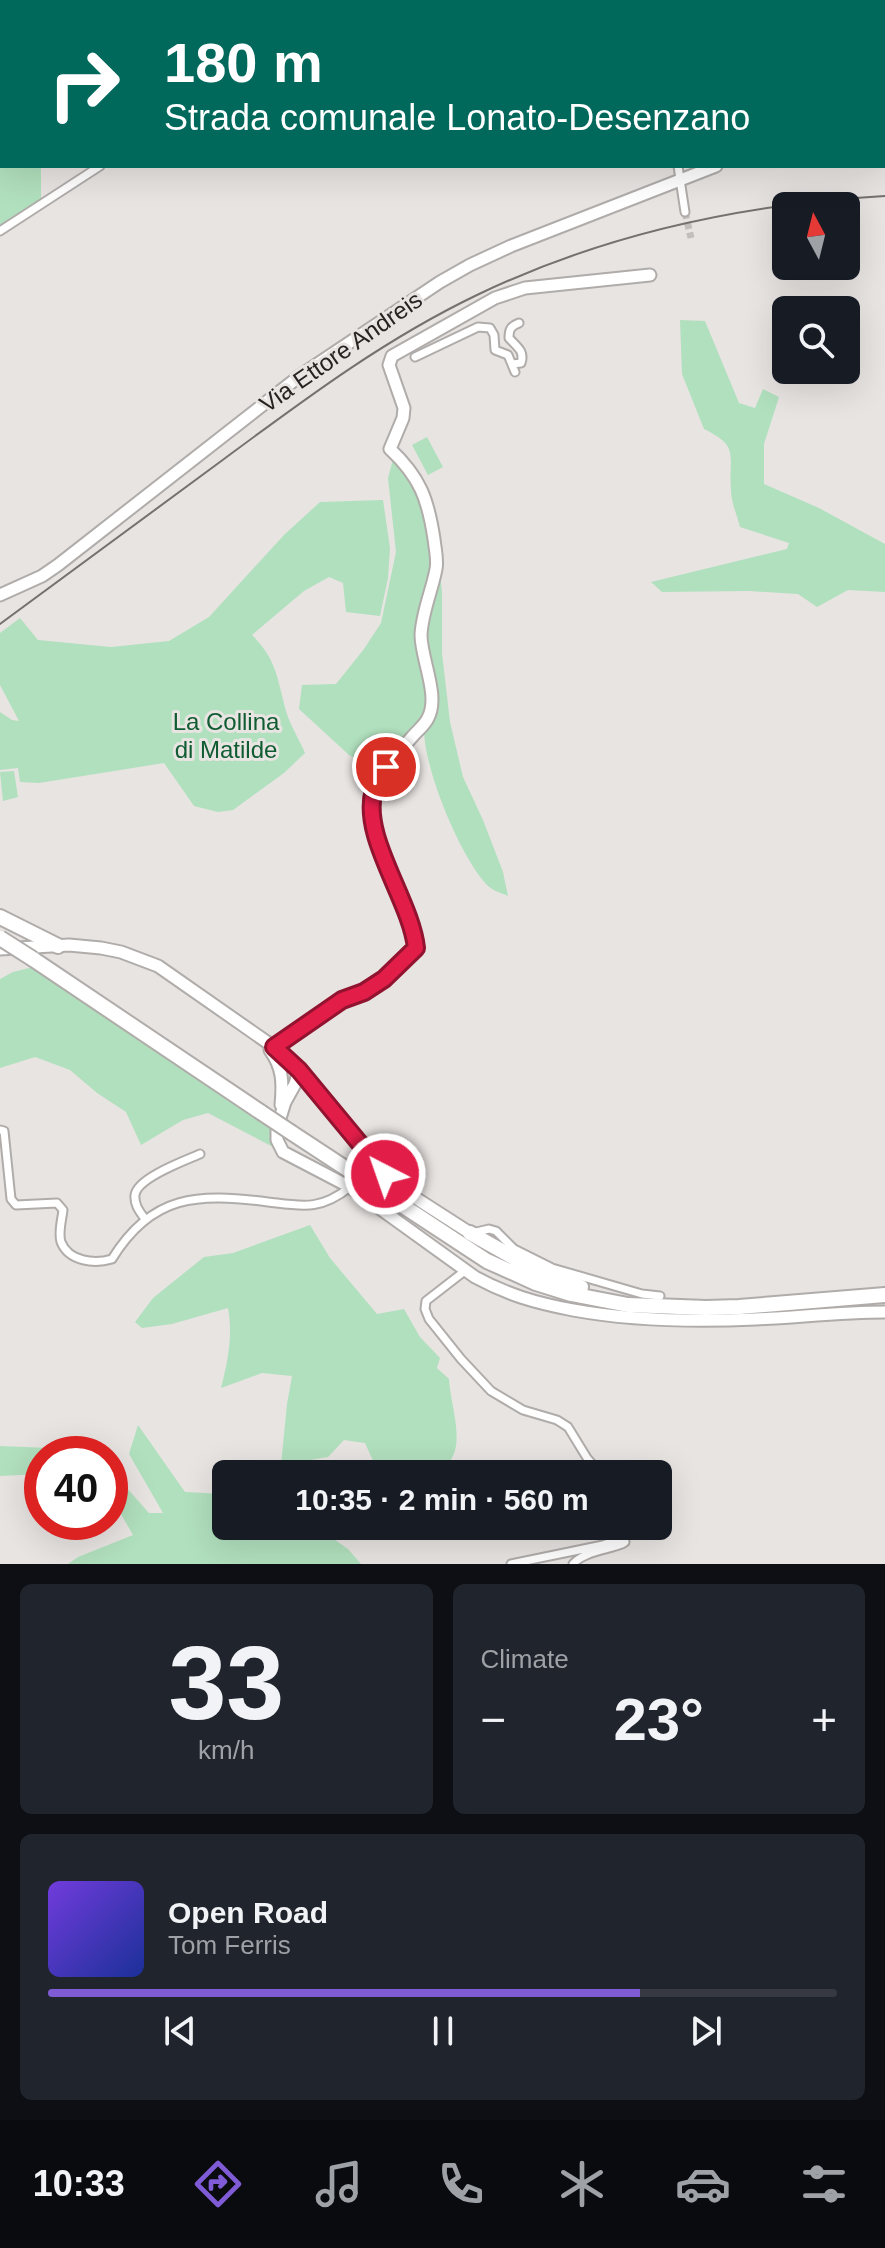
<!DOCTYPE html>
<meta charset="utf-8">
<style>
body{margin:0;font-family:Helvetica,sans-serif;background:#20242c;color:#f1f3f6;height:100vh;display:flex;flex-direction:column;font-size:30px;white-space:nowrap}
*{box-sizing:border-box;margin:0}
p{font-size:26px;color:#9ea1a6}
.icon{flex:none;width:44px;height:44px;fill:none;stroke:currentColor;stroke-width:2;stroke-linecap:round;stroke-linejoin:round}
.map{position:relative;height:1564px;overflow:hidden}
.panel{display:flex;flex-direction:column;gap:20px;padding:20px;background:#0d0f14;flex:1}
.panel>*{flex:none}
.top-card{position:absolute;left:0px;top:0px;width:886px;height:168px;box-shadow:0 8px 32px #0002;background:#00695c;color:#fff;overflow:hidden}
.needle{width:52px;rotate:353deg}
.tools{position:absolute;left:772px;top:192px;display:grid;gap:16px}
.tools a{display:grid;place-items:center;width:88px;height:88px;border-radius:12px;background:#171b24;box-shadow:0 8px 32px #0002;font-size:40px}
.speed{position:absolute;left:24px;top:1436px;display:flex;gap:16px;font-size:40px;font-weight:700;text-align:center}
.speed>*{display:grid;place-content:center;width:104px;height:104px;border-radius:50%;background:#171b24;box-shadow:0 8px 32px #0002;line-height:1}
.speed .limit{border:12px solid #d22;background:#fff;color:#111}
.pin{position:absolute;display:grid;place-items:center;width:68px;height:68px;color:#fff;margin:-34px;border:4px solid #fff;border-radius:50%;box-shadow:0 2px 8px #0007}
.me{position:absolute;width:88px;margin:-44px;rotate:319deg;stroke-linejoin:round;filter:drop-shadow(0 0 6px #0008)}
.turn{display:flex;align-items:center;gap:28px;height:168px;padding:0 32px;font-size:36px}
.turn .icon{width:104px;height:104px;stroke-width:2.5}
.turn b{display:block;font-size:56px;line-height:68px}
.big{font-size:60px;font-weight:800;line-height:1.1}
.panel .widget{flex:1;display:flex;flex-direction:column;justify-content:center;gap:12px;min-width:0;padding:0 28px;border-radius:12px;background:#20242c}
.panel .dial{align-items:center;gap:0}
.dial b{font-size:104px;line-height:1}
.song{display:flex;align-items:center;gap:24px}
.cover{width:96px;height:96px;border-radius:12px;background:linear-gradient(135deg,hsl(260 70% 55%),hsl(230 70% 35%))}
.played{height:8px;border-radius:4px;background:linear-gradient(90deg,#7f5bd6 75%,#363941 75%)}
.keys{display:flex;justify-content:space-around;direction:ltr}
.heat{display:flex;justify-content:space-between;align-items:center;font-size:44px;direction:ltr}
.panel .tiles{flex:1;display:grid;gap:20px;grid-template-columns:1fr 1fr}
.widget:last-child{grid-column:span 2}
.trip{position:absolute;left:212px;top:1460px;width:460px;height:80px;border-radius:12px;background:#171b24;box-shadow:0 8px 32px #0002;font-weight:800;line-height:80px;text-align:center}
.tabs{display:flex;height:128px;justify-content:space-around;align-items:center;background:#090b0e;color:#9ea1a6}
.tabs .icon{width:56px;height:56px}
.tabs .active{color:#7f5bd6}
.tabs b{font-size:36px;color:#f1f3f6}
.map>svg:first-child{display:block}
</style>
<div class="map">
<svg width="885" height="1564" viewBox="0 0 885 1564">
<rect width="100%" height="100%" fill="#e8e4e2"/>
<path fill="#b1e0be" d="M0,4L2,6V166H41V201L0,229Z
M680,320L705,321L739,403L755,408L763,389L779,397L764,444V484L819,508L885,544V592L848,590L817,607L798,594L750,591L662,592L651,582L787,549L789,543L740,527C737,515 731,502 731,490C728,455 741,447 704,429L682,374Z
M427,437L443,467L428,475L412,445Z
M395,452L435,525L442,592V653L450,722L463,777L483,820L503,872L508,896C501,893 491,890 486,884C459,854 423,767 424,727L403,753L374,769L349,755L299,709L302,685L336,684L364,649L381,623L396,552L388,478Z
M383,500L390,548L388,578L380,616L346,612L343,583L329,577L304,591L252,635C277,660 277,678 286,711C290,725 299,739 305,753L284,773L233,810L218,812L194,806L164,763L39,783L20,782L18,768L0,770V712L12,720L19,721L0,685V633L20,618L38,640L111,647L169,641L209,617L284,535L320,502Z
M14,771L18,797L3,801L0,772Z
M33,967L271,1125L275,1148L208,1113L183,1120L141,1145L126,1112L97,1093L70,1070L35,1057L0,1068V979L13,972Z
M310,1225L330,1258L377,1314L404,1309L420,1337L440,1358L437,1368L449,1379C450,1403 465,1441 450,1461C447,1466 440,1470 436,1474H379L365,1443L344,1440L328,1457L281,1465L287,1404L292,1376L262,1373L221,1388C228,1360 233,1336 228,1308L172,1324L142,1328L135,1322L153,1298L204,1257L233,1253Z
M138,1425L185,1492L226,1494V1526H315L348,1549L361,1564H68L78,1557L133,1535L118,1509L110,1502V1469L149,1513H163L129,1454Z
M0,1446L75,1449L90,1454H42V1474L0,1476Z"/>
<g fill="none" stroke-linecap="round" stroke-linejoin="round">
<path stroke="#c1bebc" stroke-width="7" stroke-dasharray="7 3.5" stroke-linecap="butt" d="M685,212L691,238"/>
<defs>
<path id="street" d="M676,0L678,2
M335,2L338,0
M884,115H885
M678,166L685,212
M0,231L100,166
M415,357L478,327L490,328L494,335L495,350L508,355L515,372
M512,364L521,363C525,351 517,347 509,338C509,329 511,326 519,323
M0,1130L4,1131L11,1199L16,1205L57,1203L63,1210C62,1219 58,1233 61,1242C69,1262 95,1264 112,1259C152,1194 198,1193 268,1202C302,1206 320,1211 350,1187
M145,1219C140,1212 134,1205 135,1195C137,1178 184,1161 200,1154
M472,1233L489,1229L496,1231L514,1249L552,1268L642,1294L660,1296
M466,1270L426,1301L425,1309L429,1319L461,1359L491,1391L523,1410L557,1420L568,1427L587,1458L601,1474
M511,1564L603,1545L628,1535L631,1533L632,1526
M573,1564C583,1552 607,1550 622,1544L625,1542L624,1536"/>
<path id="secondary" d="M884,134H885
M0,595L42,576L58,565L301,375L440,282L470,265L511,246L716,166
M0,949L69,945L101,948L121,952L158,966L274,1047L299,1070L385,1174L414,1197L470,1233
M274,1047L342,1000L364,992L384,979L416,948C411,900 371,855 372,809C373,779 393,759 412,737C417,731 425,725 428,718C440,696 421,659 421,635C422,612 432,591 436,569C438,560 435,549 434,539C428,499 420,477 390,449L403,418L404,408L389,365L392,356L495,298L525,288L650,275
M270,1050C283,1068 283,1083 281,1105
M299,1070L295,1084L285,1102L277,1128V1140L283,1152L350,1187L475,1277C508,1295 536,1303 573,1310C634,1321 695,1322 756,1319C799,1317 842,1312 885,1312"/>
<path id="highway" d="M0,917L58,946
M33,959L262,1113
M292,1133L487,1261L536,1283L571,1294L628,1305L706,1308L739,1307L885,1295
M470,1233L536,1270L581,1287"/>
</defs>
<use href="#street" stroke="#b0acaa" stroke-width="11"/>
<use href="#secondary" stroke="#b0acaa" stroke-width="15"/>
<use href="#highway" stroke="#b0acaa" stroke-width="18"/>
<use href="#street" stroke="#fff" stroke-width="7"/>
<use href="#secondary" stroke="#fff" stroke-width="11"/>
<use href="#highway" stroke="#fff" stroke-width="14"/>
<path stroke="#74716f" stroke-width="2" d="M0,624C74,569 149,514 224,459C305,399 385,339 477,295C604,234 744,204 885,196"/>
<defs>
<path id="highway-bridge" d="M0,938L33,959
M262,1113L292,1133"/>
</defs>
<use href="#highway-bridge" stroke="#b0acaa" stroke-width="18" stroke-linecap="butt"/>
<use href="#highway-bridge" stroke="#fff" stroke-width="14"/>
</g>
<g fill="none" stroke-linecap="round" stroke-linejoin="round">
<defs>
<path id="route" d="M385,1174L299,1070L274,1047L342,1000L364,992L384,979L416,948C411,900 360,836 374,790C376,782 382,775 386,767"/>
</defs>
<use href="#route" stroke="#92132f" stroke-width="20"/>
<use href="#route" stroke="#e11d48" stroke-width="14"/>
</g>
<g text-anchor="middle" stroke-width="6" stroke-linejoin="round" paint-order="stroke">
<g font-size="24" fill="#262423" stroke="#e8e4e2">
<text transform="translate(341 352) rotate(-35)" y="8">Via Ettore Andreis</text>
</g>
<g font-size="24" fill="#105c32" stroke="#e8e4e2">
<text x="226" y="730">La Collina<tspan x="226" dy="28">di Matilde</tspan></text>
</g>
</g>
</svg>
<div class="tools">
<a><svg class="needle" viewBox="-14 -14 28 28"><path d="M0-13l5 13h-10z" fill="#e53935"/><path d="M0 13l5-13h-10z" fill="#9ea1a6"/></svg></a>
<a><svg class="icon" aria-label="search" viewBox="0 0 24 24"><circle cx="10" cy="10" r="6"/><path d="M15 15l6 6"/></svg></a>
</div>
<div class="speed"><div class="limit">40</div></div>
<div class="pin" style="left:386px;top:767px;background:#d93025"><svg class="icon" aria-label="arrive" viewBox="0 0 24 24"><path d="M6 21V4h12l-3 4 3 4H6"/></svg></div>
<svg class="me" style="left:385px;top:1174px" viewBox="-20 -20 40 40"><circle r="17" fill="#e11d48" stroke="#fff" stroke-width="3"/><path d="M0-11L8 9 0 5-8 9z" fill="#fff"/></svg>
<div class="trip">10:35 · 2 min · 560 m</div>
<div class="top-card">
<div class="turn"><svg class="icon" aria-label="right" viewBox="0 0 24 24"><path d="M7 20v-9h11M14 6l5 5-5 5"/></svg><div><b>180 m</b>Strada comunale Lonato-Desenzano</div></div>
</div>
</div>
<section class="panel">
<div class="tiles">
<div class="widget dial"><b>33</b><p>km/h</p></div>
<div class="widget"><p>Climate</p>
<div class="heat"><a>−</a><b class="big">23°</b><a>+</a></div>
</div>
<div class="widget">
<div class="song"><i class="cover"></i><div><b>Open Road</b><p>Tom Ferris</p></div></div>
<div class="played"></div>
<div class="keys"><svg class="icon" aria-label="previous" viewBox="0 0 24 24"><path d="M18 5L8 12l10 7zM5 5v14"/></svg><svg class="icon" aria-label="pause" viewBox="0 0 24 24"><path d="M8 5v14M16 5v14"/></svg><svg class="icon" aria-label="next" viewBox="0 0 24 24"><path d="M6 5l10 7-10 7zM19 5v14"/></svg></div>
</div>
</div>
</section>
<nav class="tabs">
<b>10:33</b>
<svg class="icon active" aria-label="directions" viewBox="0 0 24 24"><path d="M12 3l9 9-9 9-9-9zM9 14v-3h6M13 9l2 2-2 2"/></svg>
<svg class="icon" aria-label="music" viewBox="0 0 24 24"><path d="M9 18V5l10-2v13"/><circle cx="6" cy="18" r="3"/><circle cx="16" cy="16" r="3"/></svg>
<svg class="icon" aria-label="phone" viewBox="0 0 24 24"><path d="M5 4h4l2 5-3 2q2 4 5 5l2-3 5 2v4C11 20 4 13 5 4z"/></svg>
<svg class="icon" aria-label="climate" viewBox="0 0 24 24"><path d="M12 3v18M4 7l16 10M4 17L20 7"/></svg>
<svg class="icon" aria-label="car" viewBox="0 0 24 24"><path d="M5 17H2v-5l4-1 3-4h7l3 4 3 1v5h-3M9 17h6M6 11h13"/><circle cx="7" cy="17" r="2"/><circle cx="17" cy="17" r="2"/></svg>
<svg class="icon" aria-label="filters" viewBox="0 0 24 24"><path d="M4 7h16M4 17h16"/><circle cx="9" cy="7" r="2"/><circle cx="15" cy="17" r="2"/></svg>
</nav>
